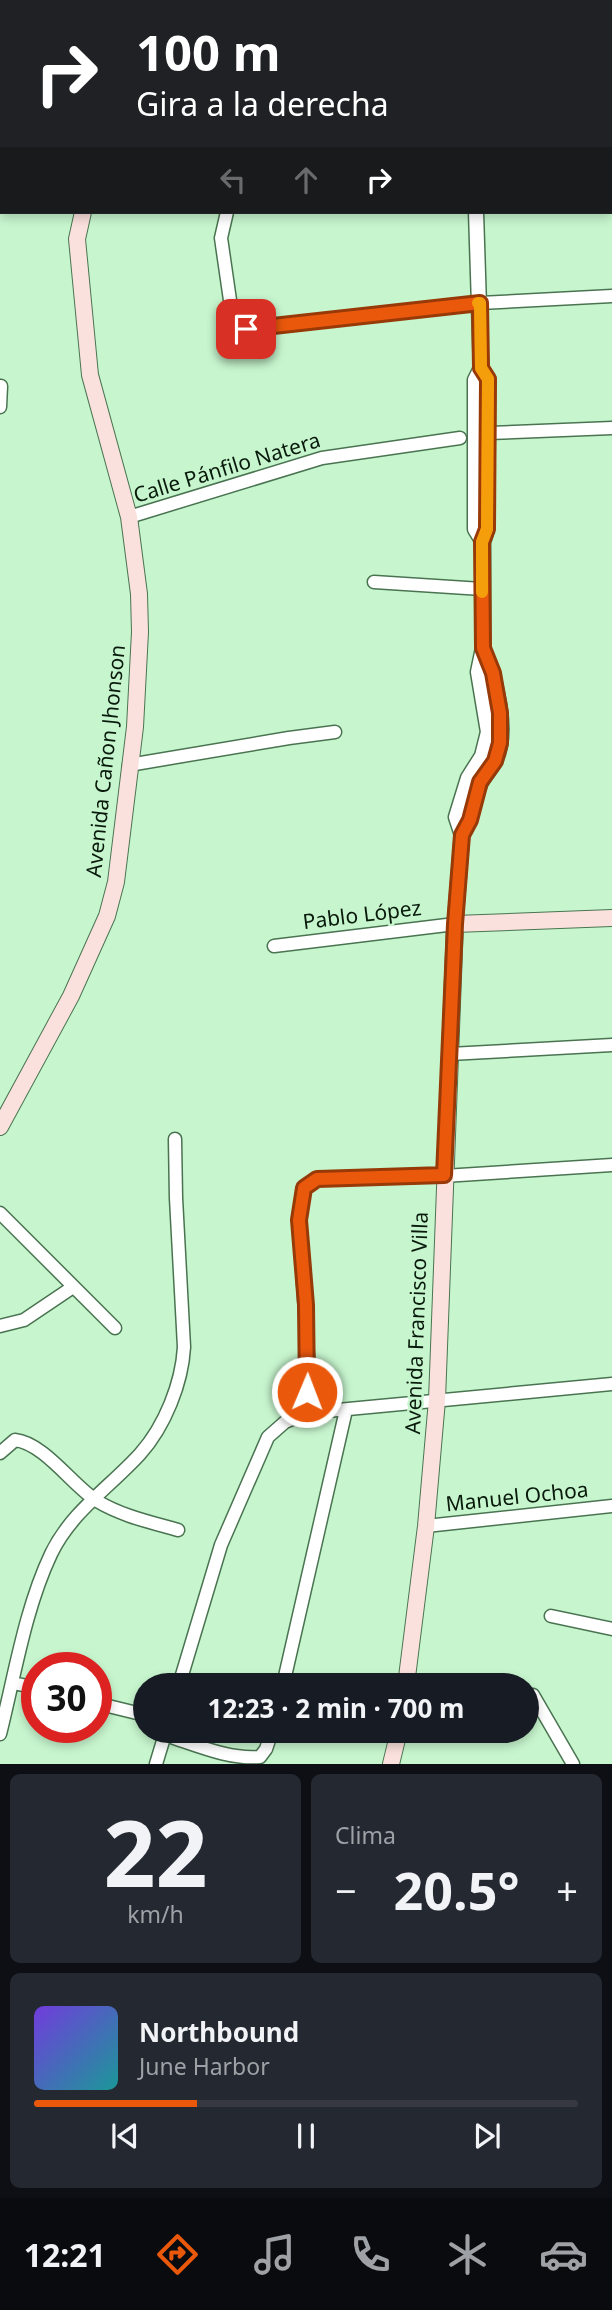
<!DOCTYPE html>
<html lang="es">
<meta charset="utf-8">
<style>
body{margin:0;font-family:"Noto Sans",sans-serif;background:#242831;color:#f1f3f6;height:100vh;display:flex;flex-direction:column;font-size:26px;white-space:nowrap}
*{box-sizing:border-box;margin:0}
p{font-size:23px;color:#9ea1a6}
.icon{flex:none;width:38px;height:38px;fill:none;stroke:currentColor;stroke-width:2;stroke-linecap:round;stroke-linejoin:round}
.map{position:relative;height:1764px;overflow:hidden}
.drawer{display:flex;flex-direction:column;gap:10px;padding:10px;background:#0d0f14;flex:1}
.drawer>*{flex:none}
.top-card{position:absolute;left:0px;top:0px;width:612px;height:214px;box-shadow:0 4px 10px #0003;background:#202124;color:#fff;overflow:hidden}
.speed{position:absolute;left:21px;top:1652px;display:flex;gap:14px;font-size:35px;font-weight:700;text-align:center}
.speed>*{display:grid;place-content:center;width:91px;height:91px;border-radius:50%;background:#171b24;box-shadow:0 4px 10px #0003;line-height:1}
.speed .limit{border:10px solid #d22;background:#fff;color:#111}
.pin{position:absolute;display:grid;place-items:center;width:60px;height:60px;color:#fff;margin:-30px;border-radius:14px;box-shadow:0 4px 10px #0006}
.me{position:absolute;width:77px;margin:-38px;rotate:1deg;stroke-linejoin:round;filter:drop-shadow(0 0 5px #0008)}
.turn{display:flex;align-items:center;gap:24px;height:147px;padding:0 21px;font-size:32px}
.turn .icon{width:91px;height:91px;stroke-width:2.5}
.turn b{display:block;font-size:49px;line-height:60px}
.lanes{display:flex;align-items:center;height:66px;padding:0 21px;background:#0003;justify-content:center;gap:35px;direction:ltr}
.lanes .off{opacity:.35}
.big{font-size:52px;font-weight:700;line-height:1.1}
.drawer .widget{flex:1;display:flex;flex-direction:column;justify-content:center;gap:10px;min-width:0;padding:0 24px;border-radius:10px;background:#242831}
.drawer .dial{align-items:center;gap:0}
.dial b{font-size:91px;line-height:1}
.song{display:flex;align-items:center;gap:21px}
.cover{width:84px;height:84px;border-radius:10px;background:linear-gradient(135deg,hsl(260 70% 55%),hsl(180 70% 35%))}
.played{height:7px;border-radius:4px;background:linear-gradient(90deg,#ea580c 30%,#363941 30%)}
.keys{display:flex;justify-content:space-around;direction:ltr}
.heat{display:flex;justify-content:space-between;align-items:center;font-size:38px;direction:ltr}
.drawer .tiles{flex:1;display:grid;gap:10px;grid-template-columns:1fr 1fr}
.widget:last-child{grid-column:span 2}
.trip{position:absolute;left:133px;top:1673px;width:406px;height:70px;border-radius:35px;background:#171b24;box-shadow:0 4px 10px #0003;font-weight:700;line-height:70px;text-align:center}
.tab-bar{display:flex;height:112px;justify-content:space-around;align-items:center;background:#090b0e;color:#9ea1a6}
.tab-bar .icon{width:49px;height:49px}
.tab-bar .active{color:#ea580c}
.tab-bar b{font-size:32px;color:#f1f3f6}
.map>svg:first-child{display:block}
</style>
<div class="map">
<svg width="612" height="1764" viewBox="0 0 612 1764">
<rect width="100%" height="100%" fill="#c7f6ce"/>
<g fill="none" stroke-linecap="round" stroke-linejoin="round">
<defs>
<path id="minor" d="M611,49H612
M611,172H612
M227,212L221,238L232,314L246,329L480,303L612,296
M0,407L1,386
M489,433L612,428
M129,517L322,458L460,438
M374,582L482,589
M129,765L289,738L335,732
M274,946L455,924
M450,1054L612,1045
M0,1213L115,1328
M0,1326L24,1320L73,1287
M306,1413L308,1357L299,1220L304,1188L317,1179L444,1176L612,1165
M0,1453L15,1440C44,1443 73,1486 97,1501C122,1516 150,1522 178,1530
M426,1526L612,1506
M551,1616L612,1629
M13,1683L37,1688
M179,1685L221,1545L268,1437L285,1422L306,1413L612,1384
M283,1685L346,1410
M533,1695L573,1764
M96,1703L145,1715
M0,1734C15,1674 25,1609 51,1554C71,1512 110,1487 140,1454C165,1426 182,1383 184,1347L176,1198L175,1139
M165,1735C194,1744 229,1760 260,1757L266,1749L272,1731
M156,1764L166,1731"/>
<path id="tertiary" d="M468,0V2
M476,212L481,368L475,380V529L483,542
M462,835C472,818 472,802 480,784C484,776 491,769 495,761C510,731 495,678 483,649
M455,924L462,835L456,817L468,778L482,756L488,732L478,672L483,648V542L487,529L488,379L481,368"/>
<path id="secondary" d="M201,2V0
M0,1127L71,996L107,916L116,882L135,727L140,632L139,594L129,517L90,375L77,239L83,212
M406,1685L426,1526L437,1400L455,924L612,918
M391,1764L399,1731"/>
</defs>
<use href="#minor" stroke="#4a7451" stroke-width="15"/>
<use href="#tertiary" stroke="#4a7451" stroke-width="17"/>
<use href="#secondary" stroke="#4a7451" stroke-width="18"/>
<use href="#minor" stroke="#fff" stroke-width="12"/>
<use href="#tertiary" stroke="#fff" stroke-width="14"/>
<use href="#secondary" stroke="#fbe1dd" stroke-width="16"/>
</g>
<g fill="none" stroke-linecap="round" stroke-linejoin="round">
<defs>
<path id="route" d="M246,329L480,303L481,368L488,379L487,529L482,542L483,648L493,673L500,713V743L495,761L480,782L470,820L462,835L455,924L444,1175L317,1179L304,1188L299,1220L306,1305L307,1392"/>
</defs>
<use href="#route" stroke="#983908" stroke-width="18"/>
<use href="#route" stroke="#ea580c" stroke-width="12"/>
<path stroke="#f59e0b" stroke-width="12" d="M478,303H480L481,368L488,379L487,529L482,542V592"/>
</g>
<g text-anchor="middle" stroke-width="5" stroke-linejoin="round" paint-order="stroke">
<g font-size="21" fill="#091a0c" stroke="#c7f6ce">
<text transform="translate(227 468) rotate(-17)" y="7">Calle Pánfilo Natera</text>
<text transform="translate(106 761) rotate(-84)" y="7">Avenida Cañon Jhonson</text>
<text transform="translate(362 915) rotate(-7)" y="7">Pablo López</text>
<text transform="translate(417 1323) rotate(-88)" y="7">Avenida Francisco Villa</text>
<text transform="translate(517 1497) rotate(-6)" y="7">Manuel Ochoa</text>
</g>
</g>
</svg>
<div class="speed"><div class="limit">30</div></div>
<div class="pin" style="left:246px;top:329px;background:#d93025"><svg class="icon" aria-label="arrive" viewBox="0 0 24 24"><path d="M6 21V4h12l-3 4 3 4H6"/></svg></div>
<svg class="me" style="left:307px;top:1392px" viewBox="-20 -20 40 40"><circle r="17" fill="#ea580c" stroke="#fff" stroke-width="3"/><path d="M0-11L8 9 0 5-8 9z" fill="#fff"/></svg>
<div class="trip">12:23 · 2 min · 700 m</div>
<div class="top-card">
<div class="turn"><svg class="icon" aria-label="right" viewBox="0 0 24 24"><path d="M7 20v-9h11M14 6l5 5-5 5"/></svg><div><b>100 m</b>Gira a la derecha</div></div>
<div class="lanes"><svg class="icon off" aria-label="left" viewBox="0 0 24 24"><path d="M17 20v-9H6M10 6l-5 5 5 5"/></svg><svg class="icon off" aria-label="ahead" viewBox="0 0 24 24"><path d="M12 20V5M6 11l6-6 6 6"/></svg><svg class="icon" aria-label="right" viewBox="0 0 24 24"><path d="M7 20v-9h11M14 6l5 5-5 5"/></svg></div>
</div>
</div>
<section class="drawer">
<div class="tiles">
<div class="widget dial"><b>22</b><p>km/h</p></div>
<div class="widget"><p>Clima</p>
<div class="heat"><a>−</a><b class="big">20.5°</b><a>+</a></div>
</div>
<div class="widget">
<div class="song"><i class="cover"></i><div><b>Northbound</b><p>June Harbor</p></div></div>
<div class="played"></div>
<div class="keys"><svg class="icon" aria-label="previous" viewBox="0 0 24 24"><path d="M18 5L8 12l10 7zM5 5v14"/></svg><svg class="icon" aria-label="pause" viewBox="0 0 24 24"><path d="M8 5v14M16 5v14"/></svg><svg class="icon" aria-label="next" viewBox="0 0 24 24"><path d="M6 5l10 7-10 7zM19 5v14"/></svg></div>
</div>
</div>
</section>
<nav class="tab-bar">
<b>12:21</b>
<svg class="icon active" aria-label="directions" viewBox="0 0 24 24"><path d="M12 3l9 9-9 9-9-9zM9 14v-3h6M13 9l2 2-2 2"/></svg>
<svg class="icon" aria-label="music" viewBox="0 0 24 24"><path d="M9 18V5l10-2v13"/><circle cx="6" cy="18" r="3"/><circle cx="16" cy="16" r="3"/></svg>
<svg class="icon" aria-label="phone" viewBox="0 0 24 24"><path d="M5 4h4l2 5-3 2q2 4 5 5l2-3 5 2v4C11 20 4 13 5 4z"/></svg>
<svg class="icon" aria-label="climate" viewBox="0 0 24 24"><path d="M12 3v18M4 7l16 10M4 17L20 7"/></svg>
<svg class="icon" aria-label="car" viewBox="0 0 24 24"><path d="M5 17H2v-5l4-1 3-4h7l3 4 3 1v5h-3M9 17h6M6 11h13"/><circle cx="7" cy="17" r="2"/><circle cx="17" cy="17" r="2"/></svg>
</nav>
